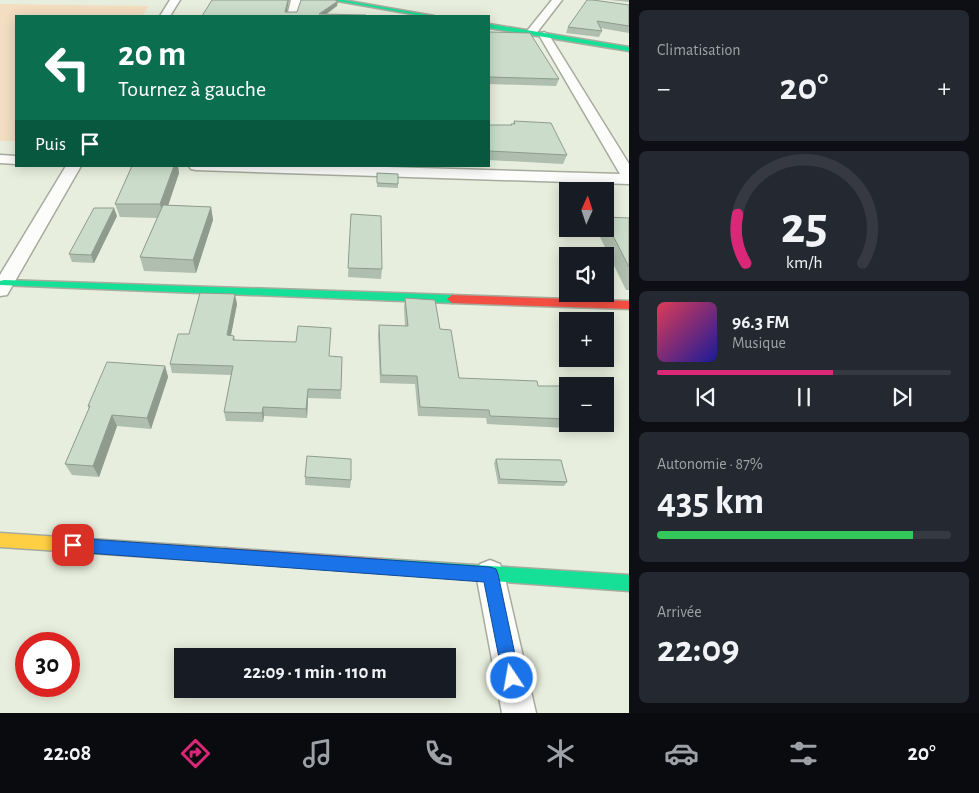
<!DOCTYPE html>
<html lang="fr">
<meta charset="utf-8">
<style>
body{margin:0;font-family:"Alegreya Sans",sans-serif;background:#242831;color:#f1f3f6;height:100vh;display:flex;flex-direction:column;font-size:19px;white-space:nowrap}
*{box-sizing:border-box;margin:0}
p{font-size:16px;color:#9ea1a6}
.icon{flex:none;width:28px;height:28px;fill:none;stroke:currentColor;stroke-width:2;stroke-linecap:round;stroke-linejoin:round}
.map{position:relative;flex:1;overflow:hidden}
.drawer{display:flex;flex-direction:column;gap:10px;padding:10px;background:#0d0f14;width:350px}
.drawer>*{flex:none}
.hud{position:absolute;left:15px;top:15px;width:475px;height:152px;border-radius:0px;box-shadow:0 2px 12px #0003;background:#0b6e4f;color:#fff;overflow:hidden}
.needle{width:32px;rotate:3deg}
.controls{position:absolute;left:559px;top:182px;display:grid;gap:10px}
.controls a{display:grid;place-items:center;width:55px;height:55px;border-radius:0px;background:#171b24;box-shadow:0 2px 12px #0003;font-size:25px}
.speed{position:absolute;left:15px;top:632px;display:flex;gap:10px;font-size:25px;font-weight:700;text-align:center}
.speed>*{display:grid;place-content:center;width:65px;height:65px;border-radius:50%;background:#171b24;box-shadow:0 2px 12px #0003;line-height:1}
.speed .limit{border:8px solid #d22;background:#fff;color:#111}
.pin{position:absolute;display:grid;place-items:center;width:42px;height:42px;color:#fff;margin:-21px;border-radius:10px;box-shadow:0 2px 8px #0006}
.me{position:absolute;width:55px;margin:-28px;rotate:348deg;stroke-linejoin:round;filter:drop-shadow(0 0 4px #0008)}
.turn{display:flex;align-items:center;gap:18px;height:105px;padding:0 20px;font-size:22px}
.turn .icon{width:65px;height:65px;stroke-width:2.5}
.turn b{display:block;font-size:35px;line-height:42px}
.then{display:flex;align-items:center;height:48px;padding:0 20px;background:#0003;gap:10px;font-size:19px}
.big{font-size:38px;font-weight:600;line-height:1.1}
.drawer .card{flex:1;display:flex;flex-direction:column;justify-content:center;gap:8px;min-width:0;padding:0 18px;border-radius:8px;background:#242831}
.drawer .dial{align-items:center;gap:0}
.dial svg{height:130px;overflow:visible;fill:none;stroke:#363941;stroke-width:7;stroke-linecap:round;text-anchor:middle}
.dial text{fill:#f1f3f6;stroke:none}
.song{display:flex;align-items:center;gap:15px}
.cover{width:60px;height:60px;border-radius:8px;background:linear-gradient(135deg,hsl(350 70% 55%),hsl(240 70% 35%))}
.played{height:5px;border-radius:2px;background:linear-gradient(90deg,#db2777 60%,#363941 60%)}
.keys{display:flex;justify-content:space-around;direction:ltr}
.heat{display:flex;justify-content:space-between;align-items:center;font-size:28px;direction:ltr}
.charge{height:8px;border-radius:4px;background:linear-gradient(90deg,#34c759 87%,#363941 0)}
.trip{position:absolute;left:174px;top:648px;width:282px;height:50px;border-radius:0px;background:#171b24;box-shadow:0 2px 12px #0003;font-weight:600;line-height:50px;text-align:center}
.tabs{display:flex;height:80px;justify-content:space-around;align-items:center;background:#090b0e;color:#9ea1a6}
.tabs .icon{width:35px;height:35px}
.tabs .current{color:#db2777}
.tabs b{font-size:22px;color:#f1f3f6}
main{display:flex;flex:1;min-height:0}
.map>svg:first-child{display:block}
</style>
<main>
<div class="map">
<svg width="629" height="713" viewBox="0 0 629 713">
<rect width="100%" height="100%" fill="#e8eedd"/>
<path fill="#f3dec2" d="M0,4L149,6L142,16H16V141H0Z"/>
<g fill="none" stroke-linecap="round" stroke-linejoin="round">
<defs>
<path id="street" d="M170,0H180L170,16H160Z
M291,0H301L297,16H287Z
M552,0H562L535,35H527L526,33L527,31Z
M544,32L549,35L629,164V184L196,170L191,169L189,166H354L620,174L539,35Z
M0,155L16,156V164L0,163Z
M66,166H81L7,295L0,296V275Z
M490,560L500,564L504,574L536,713H502L476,574L480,564Z"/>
<path id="fast" d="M332,0H343L434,16H423Z
M489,24L629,47V51L489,28Z
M4,280L452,295L457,299L452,303L0,285V281Z
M382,559L629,575V591L382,573L377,571L375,566L377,561Z"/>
<path id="slow" d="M0,533L225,548L230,550L232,555L230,560L225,562L0,547Z"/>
<path id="jam" d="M452,295L629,301V309L452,303L447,299Z
M225,548L382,559L387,561L389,566L387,571L382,573L225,562L220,560L218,555L220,550Z"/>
</defs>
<use href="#street" stroke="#a7ab9e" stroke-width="3"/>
<use href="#fast" stroke="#a7ab9e" stroke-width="3"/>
<use href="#slow" stroke="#a7ab9e" stroke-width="3"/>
<use href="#jam" stroke="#a7ab9e" stroke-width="3"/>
<use href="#street" fill="#fcfcfa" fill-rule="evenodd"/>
<use href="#fast" fill="#16e098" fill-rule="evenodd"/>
<use href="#slow" fill="#ffcf43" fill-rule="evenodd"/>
<use href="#jam" fill="#f24e42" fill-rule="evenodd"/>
</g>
<path fill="#afbeae" d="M609,0H629V2Z
M629,5V33L600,28L602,31L599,37L566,33L568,27Z
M489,32L559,79L556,86L489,84Z
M514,121L567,155L563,164L489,160V125H511V124H513Z
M132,166H178L179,173L168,205L211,207L213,220L196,273L144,271L140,257L157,218L120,217L115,204Z
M377,173L398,184V188L377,187Z
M351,214L382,269L381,279L348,277Z
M117,216L94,263L72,262L69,254Z
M605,217L629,218V290H626L597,231L598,229H605Z
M405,298L440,329L459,378L538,386L568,408V424L566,428L487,424L486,418L418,416L415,384L380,383L378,334L379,325L405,326L404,308Z
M237,304L231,335L234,336L235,340L329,356L341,390V399L308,398L307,418L264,416L263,422L226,421L224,412L231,375L172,373L170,364L189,334Z
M165,366L168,377L151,429L117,426L99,477L72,475L65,464L89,409L88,406Z
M496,459L567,482L564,486L498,484L494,463Z
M305,477L351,480L350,488L305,485Z"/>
<path fill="#8e9b8d" d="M288,0H289L286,16L285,12Z
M338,1L337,6L324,16L319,14Z
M174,166H178L179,173L164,218L160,204Z
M211,207L213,220L196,273L193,260Z
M114,208L117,216L94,263L91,255Z
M235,294L237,304L229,345L227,335Z
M165,366L168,377L151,429L147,418Z
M308,389V398L307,418L306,409Z
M263,407L264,416L263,422L262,413Z
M112,415L117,426L99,477L93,466Z"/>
<path fill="#cbddca" stroke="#8e9b8d" d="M212,0H288L285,12H297L301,0H335L338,1L319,14L366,15V16H202Z
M587,0H593L629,5V26L597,21L602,31L568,27Z
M489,32L530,33L559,79L489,77Z
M514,121L551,123L567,155L489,151V125H512L511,124H515Z
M132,166H174L160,204H115Z
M377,173L398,174V184L377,183Z
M163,205L211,207L193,260L140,257Z
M94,208H114L91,255L69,254Z
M351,214L381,216L382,269L348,268Z
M605,217L629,218V267L605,220Z
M200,293L235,294L227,335L234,336L233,340L296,342L298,326L331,328L329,356L342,357L341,390L308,389L306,409L263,407L262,413L224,412L233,366L170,364L178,334H189Z
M405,298L435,300L440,329L451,330L459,378L537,381L538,386H561L568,408V419L490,416L489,410L420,407L417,376L381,375L379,325L408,326Z
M107,362L165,366L147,418L112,415L93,466L65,464L90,406H88Z
M307,456L351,459V480L305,477Z
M496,459L561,460L567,482L500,479Z"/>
<path fill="#1a73e8" stroke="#114b97" d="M73,538L490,567L496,569L498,574L520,678L518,684L512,687L506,684L503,678L484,582L73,552L68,550L66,545L68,540Z"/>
</svg>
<div class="controls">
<a><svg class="needle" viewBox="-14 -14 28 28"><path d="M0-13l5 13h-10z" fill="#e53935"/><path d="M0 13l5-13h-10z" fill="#9ea1a6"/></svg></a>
<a><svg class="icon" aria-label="sound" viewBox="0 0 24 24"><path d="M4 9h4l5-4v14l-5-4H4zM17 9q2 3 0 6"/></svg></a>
<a>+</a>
<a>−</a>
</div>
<div class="speed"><div class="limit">30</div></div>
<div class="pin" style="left:73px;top:545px;background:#d93025"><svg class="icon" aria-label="arrive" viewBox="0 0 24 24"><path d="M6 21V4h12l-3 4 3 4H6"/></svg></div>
<svg class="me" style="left:512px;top:678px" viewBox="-20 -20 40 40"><circle r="17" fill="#1a73e8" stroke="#fff" stroke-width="3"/><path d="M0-11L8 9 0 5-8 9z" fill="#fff"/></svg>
<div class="trip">22:09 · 1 min · 110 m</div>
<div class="hud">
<div class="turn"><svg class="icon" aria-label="left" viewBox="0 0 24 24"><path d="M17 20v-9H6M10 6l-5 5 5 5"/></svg><div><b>20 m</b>Tournez à gauche</div></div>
<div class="then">Puis<svg class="icon" aria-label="arrive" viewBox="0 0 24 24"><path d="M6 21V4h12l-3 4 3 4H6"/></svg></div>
</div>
</div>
<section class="drawer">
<div class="card"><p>Climatisation</p>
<div class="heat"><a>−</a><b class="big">20°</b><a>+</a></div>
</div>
<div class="card dial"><svg viewBox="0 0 100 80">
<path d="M14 69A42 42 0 1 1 86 69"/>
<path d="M14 69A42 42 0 0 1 9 39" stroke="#db2777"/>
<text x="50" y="56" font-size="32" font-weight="700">25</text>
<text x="50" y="72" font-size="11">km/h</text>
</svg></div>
<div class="card">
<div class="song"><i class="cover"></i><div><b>96.3 FM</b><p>Musique</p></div></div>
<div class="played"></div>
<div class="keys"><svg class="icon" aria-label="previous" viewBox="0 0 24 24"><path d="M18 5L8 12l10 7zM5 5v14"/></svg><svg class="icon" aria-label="pause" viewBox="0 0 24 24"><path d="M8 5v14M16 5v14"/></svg><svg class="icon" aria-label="next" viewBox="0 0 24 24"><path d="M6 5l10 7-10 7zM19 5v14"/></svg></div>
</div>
<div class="card"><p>Autonomie · 87%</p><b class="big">435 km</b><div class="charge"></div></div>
<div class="card"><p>Arrivée</p><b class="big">22:09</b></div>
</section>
</main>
<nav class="tabs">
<b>22:08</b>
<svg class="icon current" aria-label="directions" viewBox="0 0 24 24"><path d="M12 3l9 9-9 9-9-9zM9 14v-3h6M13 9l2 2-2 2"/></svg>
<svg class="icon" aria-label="music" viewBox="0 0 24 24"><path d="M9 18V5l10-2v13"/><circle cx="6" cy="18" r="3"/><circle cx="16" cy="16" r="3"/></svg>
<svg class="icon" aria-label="phone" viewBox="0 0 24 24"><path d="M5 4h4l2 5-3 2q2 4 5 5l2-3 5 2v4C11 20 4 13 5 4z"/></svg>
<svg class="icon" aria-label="climate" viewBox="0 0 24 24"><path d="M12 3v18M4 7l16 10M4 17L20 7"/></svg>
<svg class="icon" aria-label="car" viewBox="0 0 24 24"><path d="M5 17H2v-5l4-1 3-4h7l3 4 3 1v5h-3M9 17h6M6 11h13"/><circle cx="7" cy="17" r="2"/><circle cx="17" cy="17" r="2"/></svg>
<svg class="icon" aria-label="filters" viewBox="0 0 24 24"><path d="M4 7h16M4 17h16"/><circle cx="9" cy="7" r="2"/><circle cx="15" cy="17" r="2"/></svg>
<b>20°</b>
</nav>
